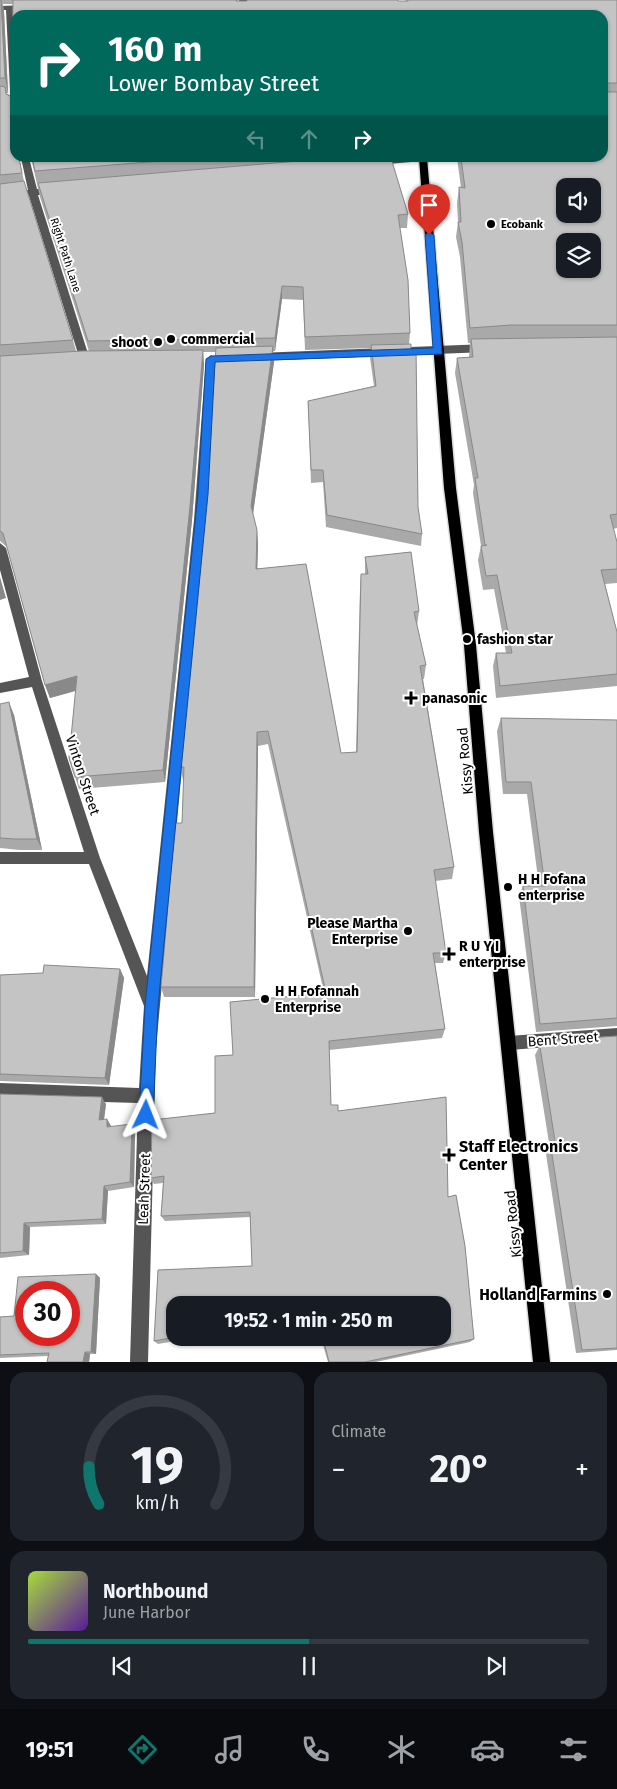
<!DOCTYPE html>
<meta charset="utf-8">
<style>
body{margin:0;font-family:"Fira Sans",sans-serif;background:#20242c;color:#f1f3f6;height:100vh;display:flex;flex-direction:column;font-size:19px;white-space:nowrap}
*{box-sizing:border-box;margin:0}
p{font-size:16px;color:#9ea1a6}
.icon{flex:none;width:28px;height:28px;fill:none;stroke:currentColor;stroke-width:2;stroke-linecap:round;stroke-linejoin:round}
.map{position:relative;height:1362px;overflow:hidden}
.sheet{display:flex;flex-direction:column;gap:10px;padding:10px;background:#0d0f14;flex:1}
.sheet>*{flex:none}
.hud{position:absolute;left:10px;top:10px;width:598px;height:152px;border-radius:15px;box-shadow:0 1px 4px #0004;background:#00695c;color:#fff;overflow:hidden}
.tools{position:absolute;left:556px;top:178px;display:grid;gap:10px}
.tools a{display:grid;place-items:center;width:45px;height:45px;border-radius:10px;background:#171b24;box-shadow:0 1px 4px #0004;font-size:25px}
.speed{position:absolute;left:15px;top:1281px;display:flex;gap:10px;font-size:25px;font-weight:700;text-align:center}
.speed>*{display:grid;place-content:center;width:65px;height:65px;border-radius:50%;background:#171b24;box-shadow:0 1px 4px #0004;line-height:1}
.speed .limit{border:8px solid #d22;background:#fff;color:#111}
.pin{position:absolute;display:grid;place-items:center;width:42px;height:42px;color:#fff;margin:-51px -21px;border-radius:50% 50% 50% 0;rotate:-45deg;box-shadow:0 0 5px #0007}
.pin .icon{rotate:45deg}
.me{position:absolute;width:55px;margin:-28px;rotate:2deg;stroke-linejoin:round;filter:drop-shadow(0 0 4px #0008)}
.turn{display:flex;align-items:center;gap:18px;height:105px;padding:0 15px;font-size:22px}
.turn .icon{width:65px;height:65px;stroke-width:2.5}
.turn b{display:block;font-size:35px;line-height:42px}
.lanes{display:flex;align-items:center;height:48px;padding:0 15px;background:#0003;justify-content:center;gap:25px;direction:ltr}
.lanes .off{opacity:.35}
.big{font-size:38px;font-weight:700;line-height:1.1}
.sheet .tile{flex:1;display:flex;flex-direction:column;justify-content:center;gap:8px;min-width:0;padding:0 18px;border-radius:15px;background:#20242c}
.sheet .dial{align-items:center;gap:0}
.dial svg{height:130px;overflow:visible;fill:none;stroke:#363941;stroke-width:7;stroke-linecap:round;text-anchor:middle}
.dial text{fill:#f1f3f6;stroke:none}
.song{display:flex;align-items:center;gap:15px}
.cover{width:60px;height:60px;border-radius:8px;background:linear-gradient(135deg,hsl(80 70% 55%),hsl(270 70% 35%))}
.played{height:5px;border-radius:2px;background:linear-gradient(90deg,#0f766e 50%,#363941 50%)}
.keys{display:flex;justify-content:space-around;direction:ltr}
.heat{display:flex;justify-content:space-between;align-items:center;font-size:28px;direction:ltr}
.sheet .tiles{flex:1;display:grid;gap:10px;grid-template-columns:1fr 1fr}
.tile:last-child{grid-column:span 2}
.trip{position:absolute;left:166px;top:1296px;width:285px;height:50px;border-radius:15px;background:#171b24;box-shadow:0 1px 4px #0004;font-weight:700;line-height:50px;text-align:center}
.tabs{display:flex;height:80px;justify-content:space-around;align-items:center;background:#090b0e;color:#9ea1a6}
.tabs .icon{width:35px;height:35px}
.tabs .selected{color:#0f766e}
.tabs b{font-size:22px;color:#f1f3f6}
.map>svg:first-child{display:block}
</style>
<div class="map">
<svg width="617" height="1362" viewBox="0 0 617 1362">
<rect width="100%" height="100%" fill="#fff"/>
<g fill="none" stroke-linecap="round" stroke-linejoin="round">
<defs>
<path id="major" d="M419,158H427L456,488L476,645L493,832L550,1362H533L479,832L464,645L444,488Z"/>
</defs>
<use href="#major" stroke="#dbdbdb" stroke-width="3"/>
<path fill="#555" fill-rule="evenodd" d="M239,0H247L246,15H238Z
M30,5H33V9L14,10L15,111L11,108L6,10H0V6Z
M21,158H29L37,189L55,188L60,191L55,194L38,195L90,360L89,363H81L80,360L29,196L0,198V192L28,190Z
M397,158H427L423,161L376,165L371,162L376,159Z
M487,344L492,348L487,352L257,361L252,357L257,353Z
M211,355L216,359L205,520L156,1048L148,1362H130L138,1103L0,1099V1083L139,1088L144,1006L89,864H0V852H84L32,687L0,693V683L29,677L0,570V543L6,548L42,681L100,858L147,976L194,520L206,359Z
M617,1028V1042L509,1050L504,1048L502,1043L504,1038L509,1036Z"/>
<use href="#major" fill="#000" fill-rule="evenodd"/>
</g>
<path fill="#a9a9a9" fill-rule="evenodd" d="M0,0H238V1H247V0H398V1H406L405,0H617V528L613,529L617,542V583L605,584L617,632V686L496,698L493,666L496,653H506L494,589L483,590L478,560L481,546L473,493L474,485L455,373L457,358L469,357L470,343H468L460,257L456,237L458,222L457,203L459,187L461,188L457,158H602V15H15V158H20H19L24,181L73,340L76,351H89L40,197L31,158H391L408,214L407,228H400L408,280L410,333L409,344H411V350L416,349L418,507L422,534L421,546L326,527L323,482L311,483L308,401L374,386L370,358L371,348L305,350L303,300L282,299L275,351H273L274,362L253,514L257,530L258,545L257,569L306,564L341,753L356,752L360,589L361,574H365V557L411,552L419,611L417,626L426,665L424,679H423L454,867L452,879L435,881L446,953L443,963H435L445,1029L442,1038L329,1050L331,1105H338V1111L446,1097L448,1197L456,1195L465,1246L474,1339L470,1342L376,1362H328L321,1338H442V1305H175V1338H192L158,1344L154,1341L158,1270L252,1266L250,1217L165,1221L161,1216L163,1183L154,1184L151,1178L152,1120L215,1113V1056L233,1055L230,1002L324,993L268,744L258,746L255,997H164L161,987L175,823H182L184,780H183L180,767L205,505L216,352H203L204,365L192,520L165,782L79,789L69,758L76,691L50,698L45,685L7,547L0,541ZM3,4H13L12,97L6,93H8L4,12ZM565,186H592V214H565ZM565,241H592V269H565Z
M0,704L14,715L42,850H20L0,848Z
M501,718L617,720V1026L536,1032L519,896L523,886H539L527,794H503L497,731Z
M120,969L124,978L109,1085L0,1081V975Z
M617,1036V1350L576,1353L546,1154L550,1149L535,1055L542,1041Z
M0,1094L106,1104L104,1120L107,1119L111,1127L135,1130L134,1187L108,1191L106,1224L30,1227L29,1255L0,1258Z
M96,1274L100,1278L96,1354H90L89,1362H47L48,1356L0,1358V1317L14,1316Z"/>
<path fill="#898989" d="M1,0L4,12L8,93L5,78Z
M282,286V299L275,351V338Z
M273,346L274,362L252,521L251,506Z
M203,350L204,365L192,520L165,782L163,770Z
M257,530L258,545L257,584L256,569Z
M0,577L6,598L0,600Z
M77,676L81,689L50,698L45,685Z
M9,702L14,715L42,850L37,839Z
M257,732L258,746L255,997L254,987Z
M120,969L124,978L109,1085L105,1078Z
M102,1097L106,1104L103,1126L99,1120Z
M107,1119L111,1126V1133L107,1127Z
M132,1124L135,1130L134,1187L130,1182Z
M104,1186L108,1191L106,1224L102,1219Z
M24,1223L30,1227L29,1255L23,1251Z
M96,1274L100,1278L96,1354L91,1352Z
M85,1352L90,1354L89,1362H83Z"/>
<path fill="#c4c4c4" stroke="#898989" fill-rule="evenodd" d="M0,0H1L5,78H0Z
M13,0H236V1H247V0H398V1H408V0H617V83H604V92H617V325H511L470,328L462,242L458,222H461L459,187L465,188L461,158H602V15H15V158H19L22,173L0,175V86L5,87L6,94L12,97ZM565,186H592V214H565ZM565,241H592V269H565Z
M32,158H200L35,171Z
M334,158H391L408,214L398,215L408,280L410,333L305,337L303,287L282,286L275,338L88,341L38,183Z
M24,181L73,340L0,345V184Z
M617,337V514L610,515L617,542V569L601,570L617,632V674L500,686L496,653H512L497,575L486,576L481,546L487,545H485L475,478H478L457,358L473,357L471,339Z
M411,344V350L416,349L418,507L422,534L327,515L323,470H311L308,401L376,386L371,345Z
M273,346L251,506L257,530L256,569L306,564L341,753L357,752L361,574H368L365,557L411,552L419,611L414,612L426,665L420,666L454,867L434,870L446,953H433L445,1029L329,1041L331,1105H338V1111L446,1097L448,1197L456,1195L465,1246L474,1339L365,1362H329L323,1338H442V1305H175V1337L154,1341L158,1270L252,1266L250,1212L161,1216L164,1176L151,1178L152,1120L215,1113V1056L233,1055L230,1002L326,993L268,731L257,732L254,987H161L175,823H182L184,767H180L205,505L216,348Z
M203,350L190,506L163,770L75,777L69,758L77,676L45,685L3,533L0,531V356L82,351Z
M9,702L37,839H15L0,838V704Z
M501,718L617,720V1018L540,1024L523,886H545L531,782H506Z
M44,965L120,969L105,1078L0,1074V975L43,973Z
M617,1036V1348L582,1350L551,1148L556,1147L540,1047H543L542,1041Z
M0,1094L102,1097L99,1120L107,1119V1127L132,1124L130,1182L104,1186L102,1219L24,1223L23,1251L0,1253Z
M96,1274L91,1352H85L83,1362H47L49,1353L0,1355V1317L14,1316L18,1277ZM26,1292H69V1335H26Z"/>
<path fill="#1a73e8" stroke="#114b97" d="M429,232L434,235L442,354L215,362L208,494L158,1006L153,1115L151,1120L146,1122L141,1120L139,1115L145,1006L198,494L206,359L211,356L433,348L425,235Z"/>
<g fill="#000" stroke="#fff" stroke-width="2">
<circle cx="491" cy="224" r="5"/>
<circle cx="171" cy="339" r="5"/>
<circle cx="158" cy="342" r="5"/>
<circle cx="467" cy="639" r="5"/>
<path d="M408.5 690.5h5v5h5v5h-5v5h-5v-5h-5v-5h5z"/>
<circle cx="508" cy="887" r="5"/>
<circle cx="408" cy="931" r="5"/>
<path d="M446.5 946.5h5v5h5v5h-5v5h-5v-5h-5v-5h5z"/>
<circle cx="265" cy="999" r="5"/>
<path d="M446.5 1147.5h5v5h5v5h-5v5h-5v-5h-5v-5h5z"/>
<circle cx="607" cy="1294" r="5"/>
</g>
<g text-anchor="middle" stroke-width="4" stroke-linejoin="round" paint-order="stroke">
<g font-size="11" font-weight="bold" fill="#000" stroke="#fff" text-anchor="start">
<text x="501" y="228">Ecobank</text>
</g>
<g font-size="11" fill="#000" stroke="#fff">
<text transform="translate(66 255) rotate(72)" y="4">Right Path Lane</text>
</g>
<g font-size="14" font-weight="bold" fill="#000" stroke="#fff" text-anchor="start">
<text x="181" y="344">commercial</text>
<text x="148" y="347" text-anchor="end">shoot</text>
<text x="477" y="644">fashion star</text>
<text x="422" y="703">panasonic</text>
<text x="518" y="884">H H Fofana<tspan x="518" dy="16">enterprise</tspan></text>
<text x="398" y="928" text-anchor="end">Please Martha<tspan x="398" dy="16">Enterprise</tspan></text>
<text x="459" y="951">R U Y I<tspan x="459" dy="16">enterprise</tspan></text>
<text x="275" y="996">H H Fofannah<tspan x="275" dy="16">Enterprise</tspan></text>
</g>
<g font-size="14" fill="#000" stroke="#fff">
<text transform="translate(465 761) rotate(-95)" y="5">Kissy Road</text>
<text transform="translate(83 775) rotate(72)" y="5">Vinton Street</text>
<text transform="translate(563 1039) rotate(-4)" y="5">Bent Street</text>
<text transform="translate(144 1189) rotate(-88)" y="5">Leah Street</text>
<text transform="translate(513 1224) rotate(-96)" y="5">Kissy Road</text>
</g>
<g font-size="16" font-weight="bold" fill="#000" stroke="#fff" text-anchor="start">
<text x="459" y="1152">Staff Electronics<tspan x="459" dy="18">Center</tspan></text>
<text x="597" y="1300" text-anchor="end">Holland Farmins</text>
</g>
</g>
</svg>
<div class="tools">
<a><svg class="icon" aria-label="sound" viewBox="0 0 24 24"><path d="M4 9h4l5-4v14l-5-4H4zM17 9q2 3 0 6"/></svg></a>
<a><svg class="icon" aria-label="layers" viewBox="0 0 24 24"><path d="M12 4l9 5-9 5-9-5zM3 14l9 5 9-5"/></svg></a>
</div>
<div class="speed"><div class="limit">30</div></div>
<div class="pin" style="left:429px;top:235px;background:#d93025"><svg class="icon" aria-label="arrive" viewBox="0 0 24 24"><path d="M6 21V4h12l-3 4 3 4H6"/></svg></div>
<svg class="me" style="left:146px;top:1115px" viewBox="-20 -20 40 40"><path d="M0-17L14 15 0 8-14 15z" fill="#1a73e8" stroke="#fff" stroke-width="4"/></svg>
<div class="trip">19:52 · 1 min · 250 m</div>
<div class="hud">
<div class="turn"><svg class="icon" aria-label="right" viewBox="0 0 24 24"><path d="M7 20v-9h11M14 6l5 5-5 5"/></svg><div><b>160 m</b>Lower Bombay Street</div></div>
<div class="lanes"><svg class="icon off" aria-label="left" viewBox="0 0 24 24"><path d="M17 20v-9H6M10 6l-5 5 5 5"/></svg><svg class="icon off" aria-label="ahead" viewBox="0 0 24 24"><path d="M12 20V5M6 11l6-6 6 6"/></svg><svg class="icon" aria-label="right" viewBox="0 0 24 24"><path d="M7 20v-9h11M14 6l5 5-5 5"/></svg></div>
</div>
</div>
<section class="sheet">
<div class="tiles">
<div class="tile dial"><svg viewBox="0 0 100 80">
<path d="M14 69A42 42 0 1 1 86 69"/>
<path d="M14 69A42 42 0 0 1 8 46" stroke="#0f766e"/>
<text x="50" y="56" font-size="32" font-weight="700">19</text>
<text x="50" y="72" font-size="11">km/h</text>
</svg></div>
<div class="tile"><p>Climate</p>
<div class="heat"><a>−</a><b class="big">20°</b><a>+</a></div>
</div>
<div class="tile">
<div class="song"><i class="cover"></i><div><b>Northbound</b><p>June Harbor</p></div></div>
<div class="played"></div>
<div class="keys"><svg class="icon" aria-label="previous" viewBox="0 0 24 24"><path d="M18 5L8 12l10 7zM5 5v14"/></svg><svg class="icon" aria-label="pause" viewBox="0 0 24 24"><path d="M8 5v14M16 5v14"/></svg><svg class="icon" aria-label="next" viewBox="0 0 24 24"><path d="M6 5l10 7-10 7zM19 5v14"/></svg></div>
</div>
</div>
</section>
<nav class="tabs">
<b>19:51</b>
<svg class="icon selected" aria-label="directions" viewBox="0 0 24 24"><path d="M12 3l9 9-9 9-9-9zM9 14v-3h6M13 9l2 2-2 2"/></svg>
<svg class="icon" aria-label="music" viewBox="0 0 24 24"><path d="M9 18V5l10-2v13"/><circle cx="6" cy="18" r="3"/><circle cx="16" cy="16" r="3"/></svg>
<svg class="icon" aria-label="phone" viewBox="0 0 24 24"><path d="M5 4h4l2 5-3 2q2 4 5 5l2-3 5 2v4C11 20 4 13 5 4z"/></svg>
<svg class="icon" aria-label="climate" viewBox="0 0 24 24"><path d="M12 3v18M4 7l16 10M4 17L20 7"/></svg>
<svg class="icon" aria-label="car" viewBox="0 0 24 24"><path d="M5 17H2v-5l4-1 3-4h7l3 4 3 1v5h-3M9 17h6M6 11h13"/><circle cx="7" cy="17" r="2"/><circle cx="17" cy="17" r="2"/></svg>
<svg class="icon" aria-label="filters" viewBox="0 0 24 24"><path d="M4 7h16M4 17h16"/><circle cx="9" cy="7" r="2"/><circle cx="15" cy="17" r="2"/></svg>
</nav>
